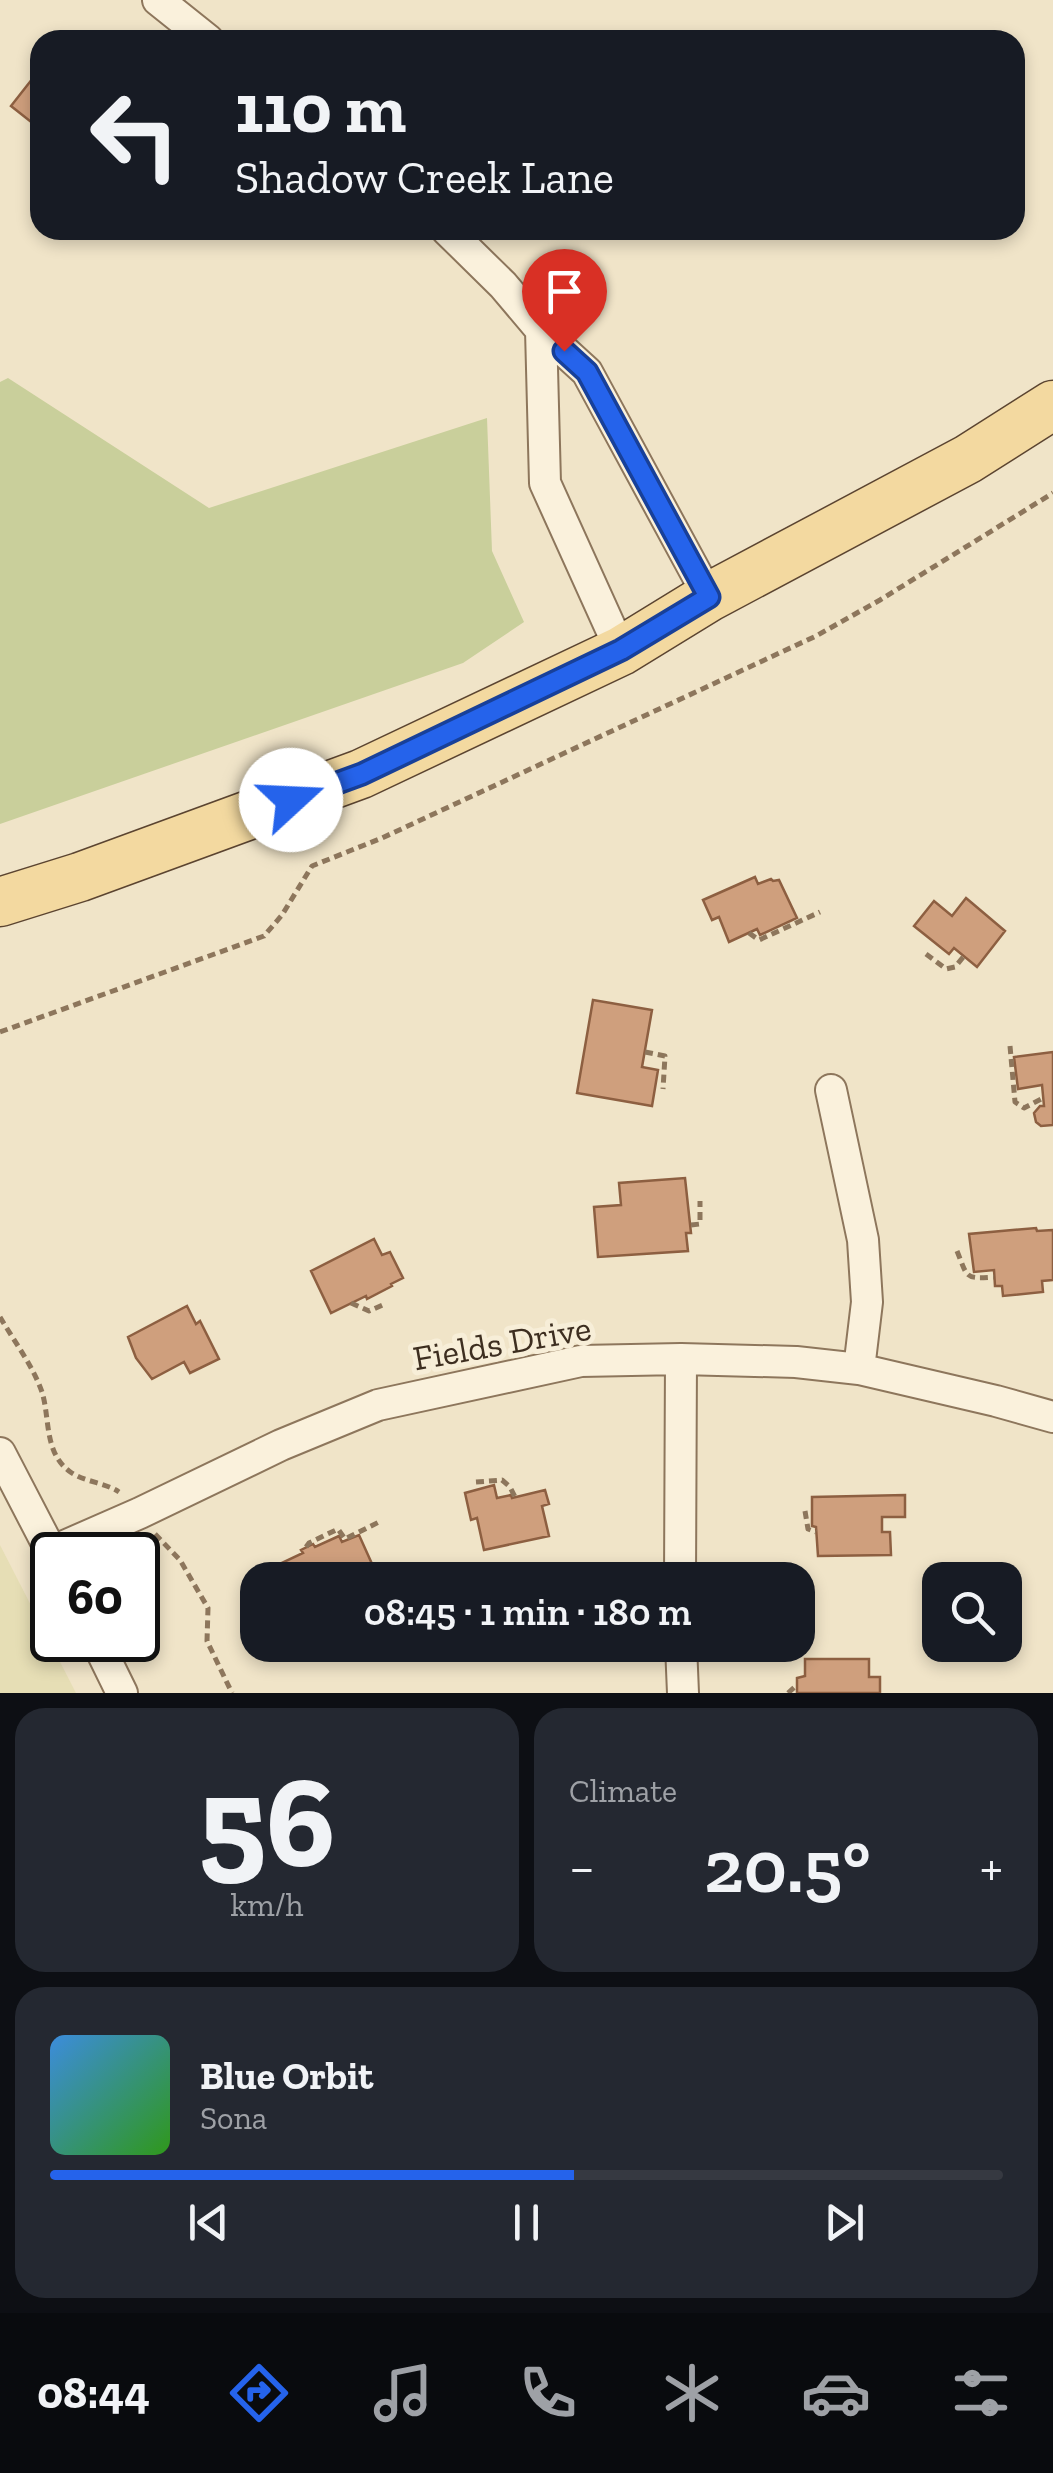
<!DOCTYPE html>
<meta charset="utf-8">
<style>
body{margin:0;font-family:"Zilla Slab",serif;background:#242831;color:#f1f3f6;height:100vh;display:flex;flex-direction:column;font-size:38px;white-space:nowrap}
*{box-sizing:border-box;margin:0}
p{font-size:32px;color:#9ea1a6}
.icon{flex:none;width:55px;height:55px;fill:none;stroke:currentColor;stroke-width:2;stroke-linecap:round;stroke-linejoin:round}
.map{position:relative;height:1693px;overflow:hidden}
.side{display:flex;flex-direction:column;gap:15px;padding:15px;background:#0d0f14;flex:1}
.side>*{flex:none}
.hud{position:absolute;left:30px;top:30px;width:995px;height:210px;border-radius:30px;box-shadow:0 5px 15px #0003;background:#171b24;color:#f1f3f6;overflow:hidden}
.fabs{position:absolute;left:922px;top:1562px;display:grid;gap:20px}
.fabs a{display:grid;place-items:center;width:100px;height:100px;border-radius:20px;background:#171b24;box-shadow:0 5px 15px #0003;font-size:50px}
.speed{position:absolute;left:30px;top:1532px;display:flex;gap:20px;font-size:50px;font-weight:700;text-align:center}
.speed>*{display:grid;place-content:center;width:130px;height:130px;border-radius:50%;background:#171b24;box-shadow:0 5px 15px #0003;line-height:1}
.speed .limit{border:5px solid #111;border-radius:15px;background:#fff;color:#111}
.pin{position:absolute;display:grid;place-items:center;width:85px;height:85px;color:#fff;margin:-102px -42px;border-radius:50% 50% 50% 0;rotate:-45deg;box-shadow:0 0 10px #0007}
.pin .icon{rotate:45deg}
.me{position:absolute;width:110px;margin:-55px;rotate:70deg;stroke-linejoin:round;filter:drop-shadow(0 0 8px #0008)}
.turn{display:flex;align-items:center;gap:35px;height:210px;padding:0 40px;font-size:45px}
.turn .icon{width:130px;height:130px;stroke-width:2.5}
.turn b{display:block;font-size:70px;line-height:85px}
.big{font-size:75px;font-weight:600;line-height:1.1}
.side .tile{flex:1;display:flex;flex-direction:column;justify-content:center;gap:15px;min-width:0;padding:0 35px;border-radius:30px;background:#242831}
.side .dial{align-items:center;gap:0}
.dial b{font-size:130px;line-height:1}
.song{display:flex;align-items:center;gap:30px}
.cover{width:120px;height:120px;border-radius:15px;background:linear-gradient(135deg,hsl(210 70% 55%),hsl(110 70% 35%))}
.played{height:10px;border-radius:5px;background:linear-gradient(90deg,#2563eb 55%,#363941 55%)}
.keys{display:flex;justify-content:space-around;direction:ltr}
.heat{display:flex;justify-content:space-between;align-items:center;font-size:55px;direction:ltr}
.side .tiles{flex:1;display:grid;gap:15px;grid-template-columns:1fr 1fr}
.tile:last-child{grid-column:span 2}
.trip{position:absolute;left:240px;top:1562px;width:575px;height:100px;border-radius:30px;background:#171b24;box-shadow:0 5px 15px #0003;font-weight:600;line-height:100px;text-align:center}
.dock{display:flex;height:160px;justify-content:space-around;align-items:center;background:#090b0e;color:#9ea1a6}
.dock .icon{width:70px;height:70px}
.dock .on{color:#2563eb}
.dock b{font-size:45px;color:#f1f3f6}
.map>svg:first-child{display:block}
</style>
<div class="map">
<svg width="1053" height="1693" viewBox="0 0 1053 1693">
<rect width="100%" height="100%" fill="#f0e4c8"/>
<path fill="#e6deb5" d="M0,1545L76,1693H0Z"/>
<path fill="#c9cf9b" d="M8,378L209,508L487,418L492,551L524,622L463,663L0,824V382Z"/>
<path fill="#cf9f7d" stroke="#8d5f41" stroke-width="2.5" d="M40,69V129L11,106Z
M755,877L758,884L771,879L773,881L779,880L797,918L760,935L757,929L729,942L719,917L712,920L703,900Z
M966,898L1005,931L977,967L954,948L949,954L914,926L934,901L952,916Z
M593,1000L652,1010L642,1067L658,1070L652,1106L577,1093Z
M1053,1052V1125L1041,1126L1036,1122L1034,1113L1040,1106H1044L1042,1085L1018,1089L1014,1057Z
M685,1178L691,1233H686L688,1251L598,1257L594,1207L621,1205L619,1183Z
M1036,1228L1037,1231L1053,1230V1280L1042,1281L1043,1292L1003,1296L1002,1286H995L994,1270L974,1272L969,1234Z
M374,1239L382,1255L390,1252L403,1278L391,1284L392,1286L367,1299L366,1296L331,1313L311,1271Z
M187,1306L196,1324L200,1321L219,1359L190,1373L184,1362L152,1379L136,1358L128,1337Z
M494,1485L497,1498L511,1495L512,1498L545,1490L549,1504L542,1506L549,1536L484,1550L477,1518L471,1520L465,1493Z
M905,1495V1517H882V1532H890L891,1555L818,1556L816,1527L812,1526V1497Z
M359,1535L377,1575L367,1580H288L286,1576L279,1580L273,1567L303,1553L301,1550L313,1544L315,1547L339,1536L342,1542Z
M974,1571L1005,1574V1580H973Z
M805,1659H869V1677H880V1693H797V1678L805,1676Z"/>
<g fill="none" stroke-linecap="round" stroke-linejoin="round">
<defs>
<path id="minor" d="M158,0L208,40
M447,230L503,285L541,330L587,372L709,597
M541,330L545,483L621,651
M831,1090L863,1240L867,1302L859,1369
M0,1453L53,1555
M51,1552L140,1513L281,1445L378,1405L581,1361L681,1359L796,1362L859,1369L996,1401L1053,1417
M680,1580L681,1359
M96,1640L122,1693
M681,1645L683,1693"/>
<path id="primary" d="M0,902L80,877L361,774L621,651L709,597L968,459L1053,405"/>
</defs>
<use href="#minor" stroke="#8d765c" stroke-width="34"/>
<use href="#primary" stroke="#5b4430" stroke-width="51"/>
<path stroke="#8d765c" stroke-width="5" stroke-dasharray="8 5" stroke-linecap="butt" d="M749,933L759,940L820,912
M926,954L946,969L955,967L964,956
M0,1032L264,936L282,915L312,866L382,838L816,636L880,600L1053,493
M1010,1046L1015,1102L1024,1108L1043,1098
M645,1052L665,1056L663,1089
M691,1225L700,1224V1201
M957,1251C968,1278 964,1279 994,1277
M351,1303L369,1311L385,1304
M0,1317C14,1341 33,1366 42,1392C50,1418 44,1452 69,1471C83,1482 104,1482 119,1492
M476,1482L502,1480L510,1487L515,1497
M805,1511L808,1529L816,1532
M155,1534L180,1560L208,1608L207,1641L232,1693
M306,1547L309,1543L338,1529L345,1539L379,1522
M788,1693L797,1685"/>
<use href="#minor" stroke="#faf1dc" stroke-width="30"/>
<use href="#primary" stroke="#f3d9a0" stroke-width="48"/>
</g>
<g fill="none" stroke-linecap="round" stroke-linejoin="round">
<defs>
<path id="route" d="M291,800L362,774L621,650L709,597L587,372L564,351"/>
</defs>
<use href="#route" stroke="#184099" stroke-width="25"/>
<use href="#route" stroke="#2563eb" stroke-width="18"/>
</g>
<g text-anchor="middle" stroke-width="10" stroke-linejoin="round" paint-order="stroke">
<g font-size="35" fill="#3d2e20" stroke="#f7eed8">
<text transform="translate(502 1343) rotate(-10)" y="12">Fields Drive</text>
</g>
</g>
</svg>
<div class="fabs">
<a><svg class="icon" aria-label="search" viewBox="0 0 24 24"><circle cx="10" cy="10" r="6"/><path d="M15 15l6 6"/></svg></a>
</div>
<div class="speed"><div class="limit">60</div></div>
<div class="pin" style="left:564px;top:351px;background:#d93025"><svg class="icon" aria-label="arrive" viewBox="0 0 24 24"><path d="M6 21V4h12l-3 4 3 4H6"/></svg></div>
<svg class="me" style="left:291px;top:800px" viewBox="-20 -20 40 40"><circle r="19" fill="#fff"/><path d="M0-13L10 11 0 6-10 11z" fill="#2563eb"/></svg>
<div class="trip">08:45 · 1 min · 180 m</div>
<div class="hud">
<div class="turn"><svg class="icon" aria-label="left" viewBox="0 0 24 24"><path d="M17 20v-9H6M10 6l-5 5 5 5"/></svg><div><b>110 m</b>Shadow Creek Lane</div></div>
</div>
</div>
<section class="side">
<div class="tiles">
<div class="tile dial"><b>56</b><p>km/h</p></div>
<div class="tile"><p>Climate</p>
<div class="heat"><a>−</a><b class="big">20.5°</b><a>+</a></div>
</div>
<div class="tile">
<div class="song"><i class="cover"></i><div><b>Blue Orbit</b><p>Sona</p></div></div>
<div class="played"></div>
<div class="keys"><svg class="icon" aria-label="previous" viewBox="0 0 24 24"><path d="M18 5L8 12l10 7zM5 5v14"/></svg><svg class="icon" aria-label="pause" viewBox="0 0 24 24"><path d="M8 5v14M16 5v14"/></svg><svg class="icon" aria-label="next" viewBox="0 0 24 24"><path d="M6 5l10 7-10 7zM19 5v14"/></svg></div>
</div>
</div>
</section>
<nav class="dock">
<b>08:44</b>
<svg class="icon on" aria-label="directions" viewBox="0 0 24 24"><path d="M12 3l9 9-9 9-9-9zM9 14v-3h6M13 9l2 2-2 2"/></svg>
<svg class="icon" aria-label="music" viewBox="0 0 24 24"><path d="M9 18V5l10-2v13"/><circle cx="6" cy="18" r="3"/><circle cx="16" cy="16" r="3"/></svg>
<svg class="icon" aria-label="phone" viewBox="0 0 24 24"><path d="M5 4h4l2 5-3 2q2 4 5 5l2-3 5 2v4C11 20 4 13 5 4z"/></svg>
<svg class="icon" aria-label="climate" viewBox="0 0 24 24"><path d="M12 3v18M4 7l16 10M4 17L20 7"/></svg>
<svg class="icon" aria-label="car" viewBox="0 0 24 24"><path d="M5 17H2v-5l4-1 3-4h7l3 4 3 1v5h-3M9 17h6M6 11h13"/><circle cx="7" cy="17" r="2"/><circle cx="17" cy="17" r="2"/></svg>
<svg class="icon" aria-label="filters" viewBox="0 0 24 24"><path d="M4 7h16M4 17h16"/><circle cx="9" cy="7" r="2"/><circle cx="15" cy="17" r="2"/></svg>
</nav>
